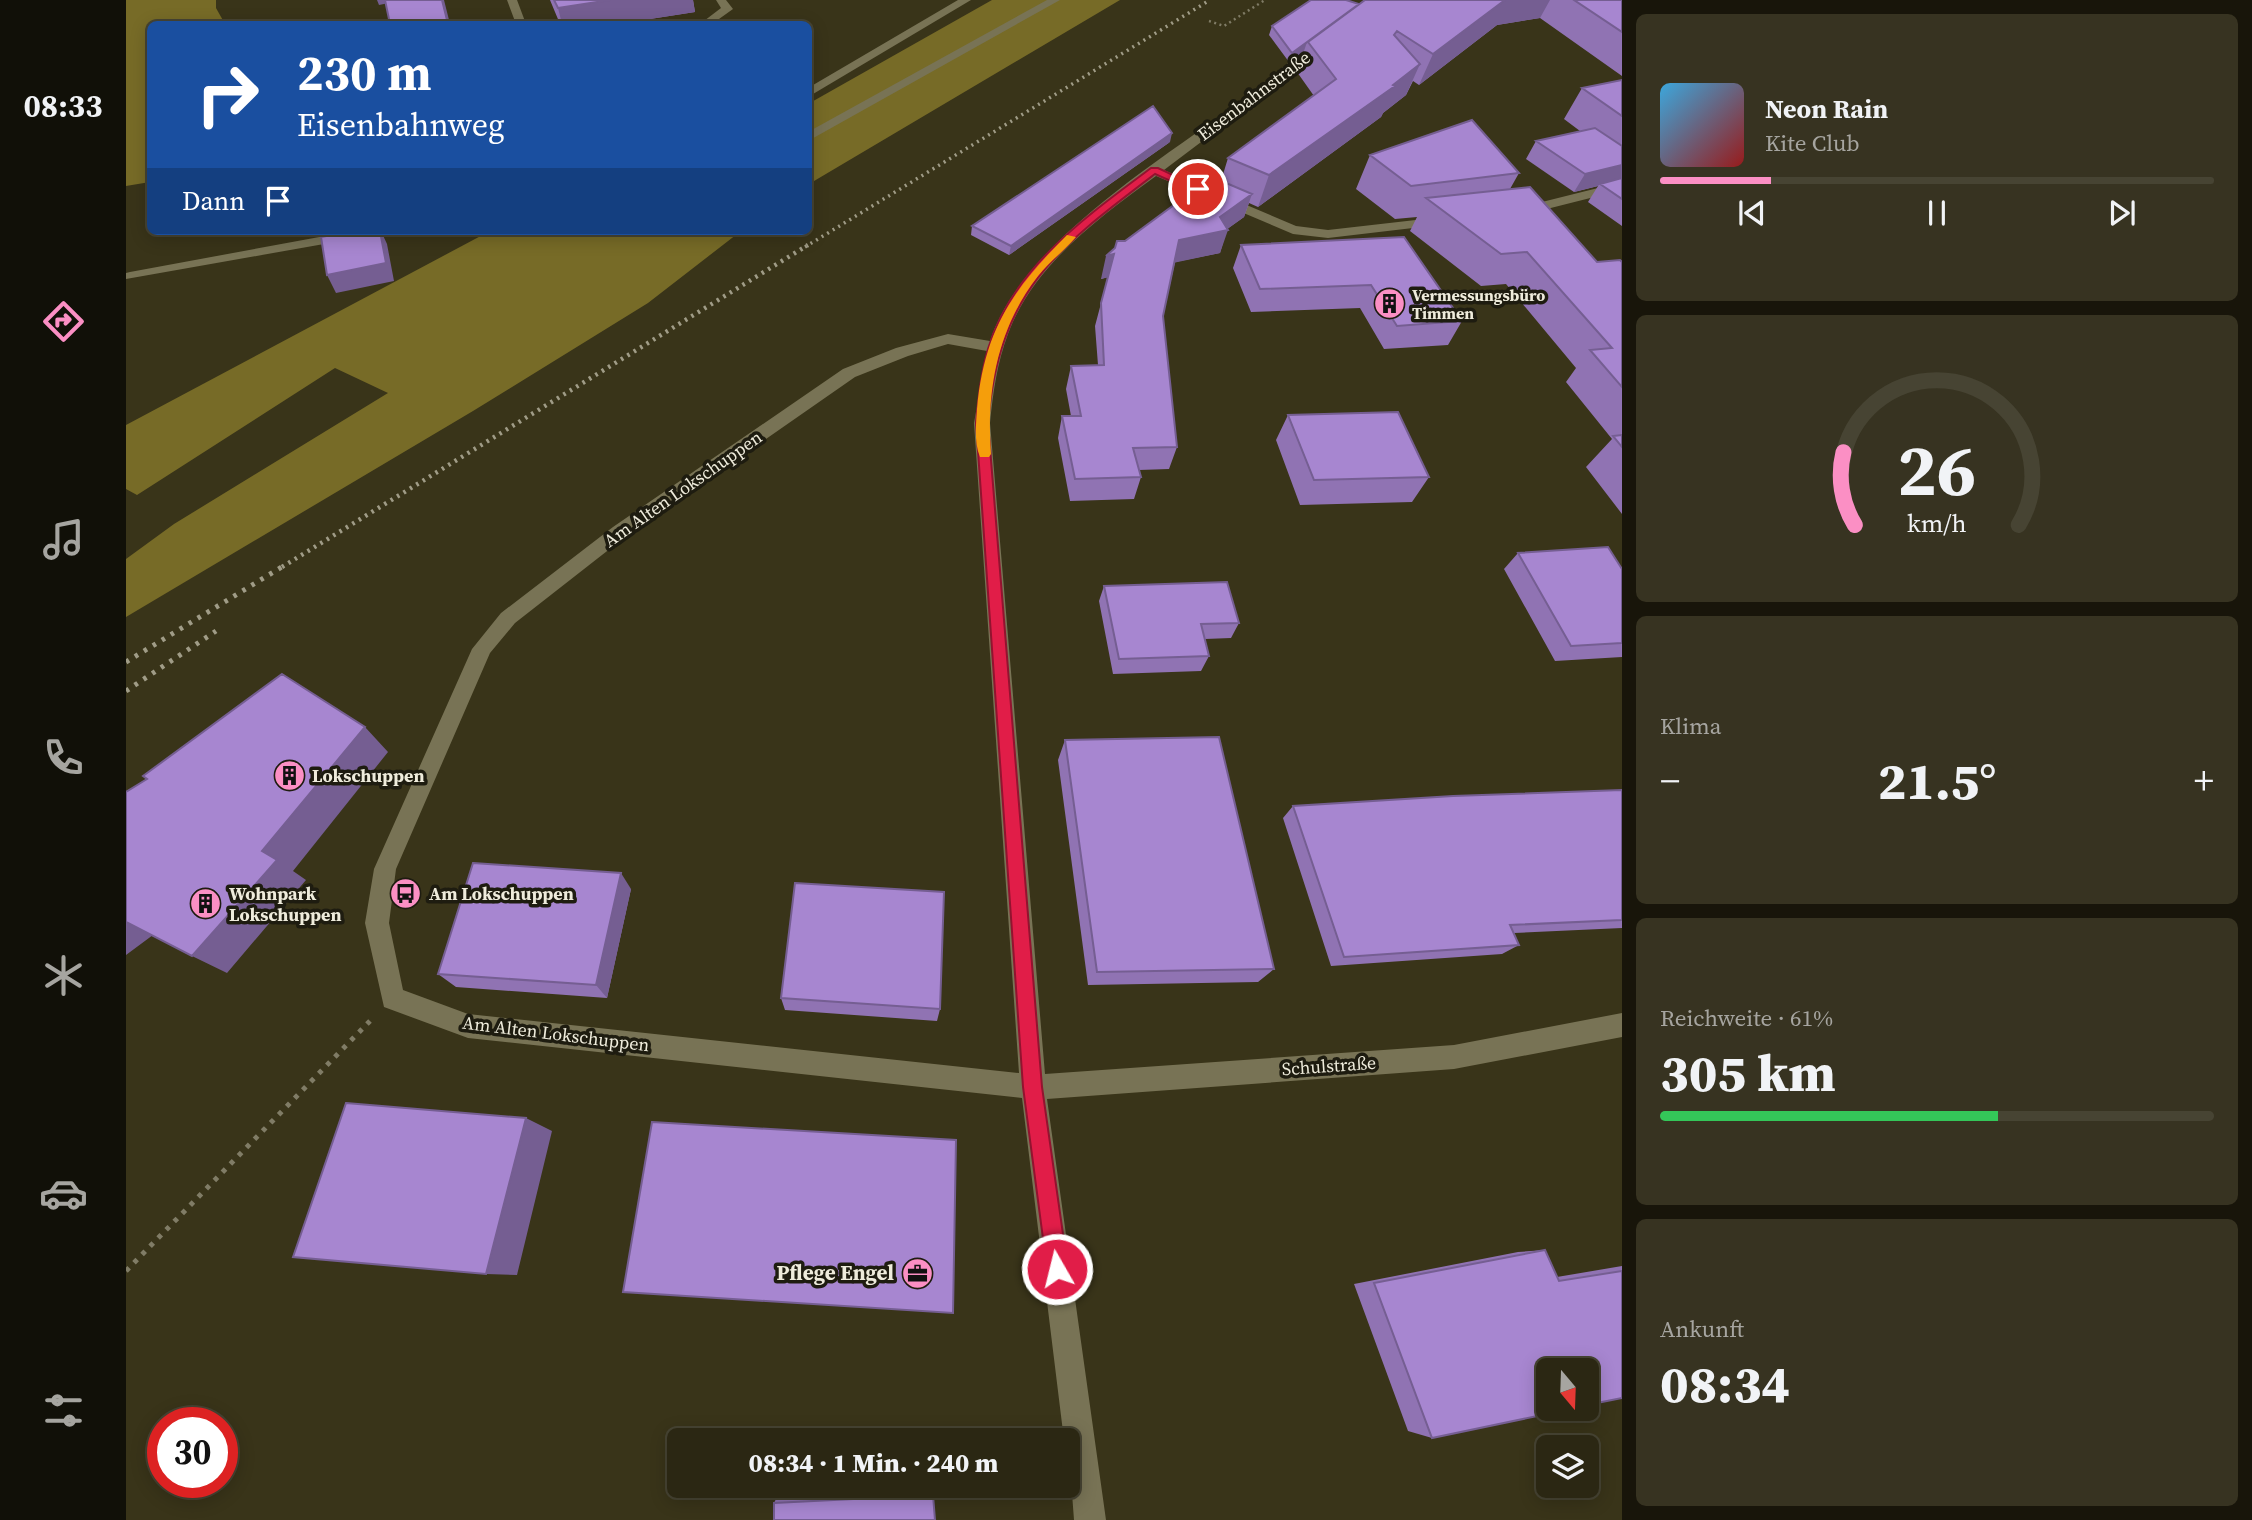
<!DOCTYPE html>
<html lang="de">
<meta charset="utf-8">
<style>
body{margin:0;font-family:"Source Serif 4",serif;background:#373321;color:#f1f3f6;height:100vh;display:flex;flex-direction:column;font-size:26px;white-space:nowrap}
*{box-sizing:border-box;margin:0}
p{font-size:23px;color:#a6a5a0}
.icon{flex:none;width:38px;height:38px;fill:none;stroke:currentColor;stroke-width:2;stroke-linecap:round;stroke-linejoin:round}
.map{position:relative;flex:1;overflow:hidden}
.details{display:flex;flex-direction:column;gap:14px;padding:14px;background:#18150a;width:630px}
.details>*{flex:none}
.guide{position:absolute;left:21px;top:21px;width:665px;height:214px;border-radius:10px;box-shadow:0 4px 18px #0003,0 0 0 2px #474433;background:#1a4fa0;color:#fff;overflow:hidden}
.needle{width:46px;rotate:161deg}
.fabs{position:absolute;left:1410px;top:1358px;display:grid;gap:14px}
.fabs a{display:grid;place-items:center;width:63px;height:63px;border-radius:10px;background:#2b2713;box-shadow:0 4px 18px #0003,0 0 0 2px #474433;font-size:35px}
.speed{position:absolute;left:21px;top:1407px;display:flex;gap:14px;font-size:35px;font-weight:700;text-align:center}
.speed>*{display:grid;place-content:center;width:91px;height:91px;border-radius:50%;background:#2b2713;box-shadow:0 4px 18px #0003,0 0 0 2px #474433;line-height:1}
.speed .limit{border:10px solid #d22;background:#fff;color:#111}
.pin{position:absolute;display:grid;place-items:center;width:60px;height:60px;color:#fff;margin:-30px;border:4px solid #fff;border-radius:50%;box-shadow:0 2px 7px #0007}
.me{position:absolute;width:77px;margin:-38px;rotate:352deg;stroke-linejoin:round;filter:drop-shadow(0 0 5px #0008)}
.turn{display:flex;align-items:center;gap:24px;height:147px;padding:0 35px;font-size:32px}
.turn .icon{width:91px;height:91px;stroke-width:2.5}
.turn b{display:block;font-size:49px;line-height:60px}
.then{display:flex;align-items:center;height:66px;padding:0 35px;background:#0003;gap:14px;font-size:26px}
.big{font-size:52px;font-weight:800;line-height:1.1}
.details .card{flex:1;display:flex;flex-direction:column;justify-content:center;gap:10px;min-width:0;padding:0 24px;border-radius:10px;background:#373321}
.details .dial{align-items:center;gap:0}
.dial svg{height:182px;overflow:visible;fill:none;stroke:#474433;stroke-width:7;stroke-linecap:round;text-anchor:middle}
.dial text{fill:#f1f3f6;stroke:none}
.song{display:flex;align-items:center;gap:21px}
.cover{width:84px;height:84px;border-radius:10px;background:linear-gradient(135deg,hsl(200 70% 55%),hsl(0 70% 35%))}
.played{height:7px;border-radius:4px;background:linear-gradient(90deg,#fb8fc4 20%,#474433 20%)}
.keys{display:flex;justify-content:space-around;direction:ltr}
.heat{display:flex;justify-content:space-between;align-items:center;font-size:38px;direction:ltr}
.charge{height:10px;border-radius:5px;background:linear-gradient(90deg,#34c759 61%,#474433 0)}
.trip{position:absolute;left:541px;top:1428px;width:413px;height:70px;border-radius:10px;background:#2b2713;box-shadow:0 4px 18px #0003,0 0 0 2px #474433;font-weight:800;line-height:70px;text-align:center}
main{display:flex;flex:1;min-height:0}
.tabs{display:flex;flex-direction:column;width:126px;justify-content:space-around;align-items:center;background:#111008;color:#a6a5a0}
.tabs .icon{width:49px;height:49px}
.tabs .selected{color:#fb8fc4}
.tabs b{font-size:32px;color:#f1f3f6}
.map>svg:first-child{display:block}
</style>
<main>
<nav class="tabs">
<b>08:33</b>
<svg class="icon selected" aria-label="directions" viewBox="0 0 24 24"><path d="M12 3l9 9-9 9-9-9zM9 14v-3h6M13 9l2 2-2 2"/></svg>
<svg class="icon" aria-label="music" viewBox="0 0 24 24"><path d="M9 18V5l10-2v13"/><circle cx="6" cy="18" r="3"/><circle cx="16" cy="16" r="3"/></svg>
<svg class="icon" aria-label="phone" viewBox="0 0 24 24"><path d="M5 4h4l2 5-3 2q2 4 5 5l2-3 5 2v4C11 20 4 13 5 4z"/></svg>
<svg class="icon" aria-label="climate" viewBox="0 0 24 24"><path d="M12 3v18M4 7l16 10M4 17L20 7"/></svg>
<svg class="icon" aria-label="car" viewBox="0 0 24 24"><path d="M5 17H2v-5l4-1 3-4h7l3 4 3 1v5h-3M9 17h6M6 11h13"/><circle cx="7" cy="17" r="2"/><circle cx="17" cy="17" r="2"/></svg>
<svg class="icon" aria-label="filters" viewBox="0 0 24 24"><path d="M4 7h16M4 17h16"/><circle cx="9" cy="7" r="2"/><circle cx="15" cy="17" r="2"/></svg>
</nav>
<div class="map">
<svg width="1496" height="1520" viewBox="0 0 1496 1520">
<rect width="100%" height="100%" fill="#393419"/>
<path fill="#776b27" d="M0,0H90V8L99,24H24V182L0,186Z
M866,0H994L683,184L682,104Z
M364,231H615L522,303L347,411L0,617V559L48,524L262,393L209,368L11,495L0,489V425Z"/>
<g fill="none" stroke-linecap="round" stroke-linejoin="round">
<path stroke="#807c66" stroke-width="2.5" stroke-dasharray="2 3.5" stroke-linecap="butt" d="M1083,21L1098,26L1139,0"/>
<path stroke="#807c66" stroke-width="5" stroke-dasharray="4.5 7" stroke-linecap="butt" d="M0,1271L244,1021"/>
<path fill="#787355" fill-rule="evenodd" d="M590,0H600L607,9L586,24H574L595,8Z
M832,0H845L682,97V88Z
M921,0H934L682,141V132Z
M226,231H256L249,235L0,279V273L4,272Z"/>
<path fill="#787355" fill-rule="evenodd" d="M381,0H391L400,24H390Z
M1197,42L1201,43V47L1038,170L1170,226L1202,230L1316,217L1323,221L1321,224L1202,238L1167,234L1030,176C973,218 908,264 882,334C871,363 867,393 864,423L919,1074L1328,1045L1496,1013V1037L1328,1069L921,1099L980,1520H948L942,1440H938L896,1098L342,1038L258,1007L239,923L248,869L346,649L375,613L487,527L717,369L770,348L822,334L864,341C896,243 1034,161 1115,101C1134,86 1177,48 1197,42ZM822,344L861,351L848,423L893,1073L342,1014L277,990L263,923L270,869L364,653L389,623L499,537L729,377L782,356Z
M1496,182V190L1393,216L1386,212L1388,209Z"/>
<path stroke="#a09c87" stroke-width="3.5" stroke-dasharray="2 4.5" stroke-linecap="butt" d="M679,247L1084,0"/>
<path stroke="#a09c87" stroke-width="4.5" stroke-dasharray="2.5 5" stroke-linecap="butt" d="M156,567L682,245"/>
<path stroke="#a09c87" stroke-width="5" stroke-dasharray="3.5 7" stroke-linecap="butt" d="M0,662L159,565
M0,691L90,631"/>
</g>
<path fill="#9073b3" d="M424,0H567L569,12L492,24H434Z
M1239,0H1496V76L1414,18L1371,25L1293,85L1287,81L1280,95L1257,113L1255,117L1132,207L1123,203L1118,217L1101,229L1094,253L1049,262L1037,316L1051,447L1043,469L1013,470L1015,477L1008,499L944,501L932,438L936,416H945L940,389L945,366L972,365L969,326L982,277L975,279L999,241L1095,181L1102,158L1188,96L1171,72L1178,51L1163,62L1143,35L1146,26L1233,4Z
M1496,80V226L1462,202L1472,186L1448,192L1400,159L1410,141L1454,131L1438,119L1456,88Z
M1044,142L883,255L845,235L846,226Z
M1244,155L1393,173L1384,189L1471,262H1496V514L1460,467L1486,439L1440,382L1450,368L1380,284L1355,286L1284,231L1291,217L1269,219L1230,189Z
M1278,237L1336,321L1322,345L1258,349L1234,308L1125,312L1107,268L1115,245Z
M1162,415L1303,477L1286,502L1174,505L1150,440Z
M1392,553L1496,569V657L1429,661L1378,569Z
M978,586L1113,623L1105,638L1079,639L1083,656L1075,671L987,674L973,601Z
M939,740L1148,969L1132,982L962,985L932,760Z
M1496,790V928L1388,933L1393,945L1376,954L1205,966L1157,818L1167,806Z
M505,889L481,998L330,987L312,974Z
M655,998L814,1009L811,1021L659,1010Z
M1419,1250L1431,1277L1496,1266V1398L1306,1438L1282,1431L1228,1284L1392,1252Z
M806,1491L807,1495L648,1503L650,1499Z"/>
<path fill="#755e92" d="M251,0H261L263,3L253,5Z
M316,0H318L324,24H322Z
M484,0H567L569,12L492,24H436L432,8Z
M1379,0H1424L1414,18L1371,25L1293,85L1307,54Z
M1181,42L1178,51L1163,62L1166,53Z
M1294,64L1280,95L1257,113L1255,117L1132,207L1143,175Z
M1046,133L1044,142L883,255L885,246Z
M1496,165V180L1474,184L1472,186L1448,192L1459,174Z
M1126,194L1118,217L1100,230H1102L1094,253L1047,263L1053,240L1094,217Z
M254,231H255L261,244L268,281L210,293L201,275Z
M988,254L983,277L975,279L980,256Z
M239,727L262,752L167,871L180,880L101,973L66,956L136,851Z
M495,873L505,889L481,998L470,985Z
M0,922L27,935L0,955Z
M400,1118L426,1131L391,1275L360,1274Z"/>
<path fill="#a786d0" stroke="#755e92" stroke-width="2" d="M259,0H316L322,24H264Z
M428,0H484L432,8Z
M1185,0H1220L1233,4L1166,53L1146,26Z
M1239,0H1379L1307,54L1271,31L1268,35L1294,64L1267,85L1269,86L1143,175L1102,158L1210,79L1182,42Z
M1448,0H1496V32Z
M1496,80V116L1456,88Z
M1027,106L1046,133L885,246L846,226Z
M1346,120L1393,173L1285,186L1244,155Z
M1469,128L1496,146V165L1459,174L1410,141Z
M1086,177L1126,194L1094,217L1102,230L1053,240L1037,316L1051,447L1007,448L1015,477L949,479L936,416H955L945,366L978,365L975,303L988,254L980,256L989,248L991,241H999Z
M1496,178V199L1474,184Z
M1404,187L1471,262L1494,260L1496,262V387L1464,350L1486,348L1401,252L1375,254L1300,198Z
M227,231H254L260,263L201,275L195,237Z
M1278,237L1336,321L1271,326L1245,285L1134,289L1115,245Z
M1272,412L1303,477L1188,480L1162,415Z
M1496,435V447L1487,436Z
M1482,547L1496,569V643L1445,646L1392,553Z
M1101,582L1113,623L1075,624L1083,656L993,659L978,586Z
M156,674L239,727L136,851L151,860L66,956L0,922V792L21,779L17,776Z
M1093,737L1148,969L971,972L939,740Z
M1496,790V920L1384,925L1393,945L1218,957L1167,806L1327,796Z
M347,863L495,873L470,985L312,974Z
M669,883L818,892L814,1009L655,998Z
M220,1103L400,1118L360,1274L167,1257Z
M526,1122L830,1140L827,1313L497,1292Z
M1419,1250L1433,1281L1496,1271V1398L1461,1405V1370H1423V1409H1445L1306,1438L1248,1283Z
M807,1495L809,1520H648V1503Z"/>
<path fill="#e11d48" stroke="#92132f" stroke-width="2" d="M1025,168H1032L1077,189L1069,192L1029,174C930,249 873,291 862,423L916,1087L942,1269L939,1277L931,1280L924,1277L921,1269L897,1087L850,423C852,398 855,373 862,349C886,268 961,216 1025,168Z"/>
<path fill="#f59e0b" d="M941,235L950,237C938,251 923,262 912,276C872,327 860,390 865,454L863,457H854C848,443 850,424 851,409C858,330 887,289 941,235Z"/>
<defs>
<symbol id="building-disc" viewBox="-11 -11 22 22"><circle r="9.5" fill="#fb8fc4" stroke="#1e1c10"/><path d="M-4-6H4V6H1V3H-1V6H-4ZM-2.5-4.3h1.7v1.8h-1.7ZM.8-4.3h1.7v1.8H.8ZM-2.5-1h1.7V.8h-1.7ZM.8-1h1.7V.8H.8Z" fill="#111"/></symbol>
<symbol id="bus-disc" viewBox="-11 -11 22 22"><circle r="9.5" fill="#fb8fc4" stroke="#1e1c10"/><path d="M-5-6H5V4H4V6H2V4H-2V6H-4V4H-5ZM-3.5-4V0h7V-4ZM-3.5 1.2v1.5H-2V1.2ZM2 1.2v1.5H3.5V1.2Z" fill="#111"/></symbol>
<symbol id="office-disc" viewBox="-11 -11 22 22"><circle r="9.5" fill="#fb8fc4" stroke="#1e1c10"/><path d="M-6-3h4V-5.5h4V-3h4V5H-6ZM-1-4.5V-3h2v-1.5ZM-6 0V1H6V0Z" fill="#111"/></symbol>
</defs>
<g fill-rule="evenodd">
<use href="#building-disc" x="1246" y="286" width="35" height="35"/>
<use href="#building-disc" x="146" y="758" width="35" height="35"/>
<use href="#bus-disc" x="262" y="876" width="35" height="35"/>
<use href="#building-disc" x="62" y="886" width="35" height="35"/>
<use href="#office-disc" x="774" y="1256" width="35" height="35"/>
</g>
<g text-anchor="middle" stroke-width="7" stroke-linejoin="round" paint-order="stroke">
<g font-size="16" font-weight="bold" fill="#efecdc" stroke="#1e1c10" text-anchor="start">
<text x="1286" y="301">Vermessungsbüro<tspan x="1286" dy="18">Timmen</tspan></text>
</g>
<g font-size="18" fill="#efecdc" stroke="#1e1c10">
<text transform="translate(1128 96) rotate(-37)" y="6">Eisenbahnstraße</text>
<text transform="translate(557 489) rotate(-35)" y="6">Am Alten Lokschuppen</text>
<text transform="translate(430 1034) rotate(7)" y="6">Am Alten Lokschuppen</text>
<text transform="translate(1203 1066) rotate(-4)" y="6">Schulstraße</text>
</g>
<g font-size="18" font-weight="bold" fill="#efecdc" stroke="#1e1c10" text-anchor="start">
<text x="186" y="782">Lokschuppen</text>
<text x="103" y="900">Wohnpark<tspan x="103" dy="21">Lokschuppen</tspan></text>
<text x="303" y="900">Am Lokschuppen</text>
</g>
<g font-size="21" font-weight="bold" fill="#efecdc" stroke="#1e1c10" text-anchor="end">
<text x="768" y="1280">Pflege Engel</text>
</g>
</g>
</svg>
<div class="fabs">
<a><svg class="needle" viewBox="-14 -14 28 28"><path d="M0-13l5 13h-10z" fill="#e53935"/><path d="M0 13l5-13h-10z" fill="#a6a5a0"/></svg></a>
<a><svg class="icon" aria-label="layers" viewBox="0 0 24 24"><path d="M12 4l9 5-9 5-9-5zM3 14l9 5 9-5"/></svg></a>
</div>
<div class="speed"><div class="limit">30</div></div>
<div class="pin" style="left:1072px;top:189px;background:#d93025"><svg class="icon" aria-label="arrive" viewBox="0 0 24 24"><path d="M6 21V4h12l-3 4 3 4H6"/></svg></div>
<svg class="me" style="left:931px;top:1269px" viewBox="-20 -20 40 40"><circle r="17" fill="#e11d48" stroke="#fff" stroke-width="3"/><path d="M0-11L8 9 0 5-8 9z" fill="#fff"/></svg>
<div class="trip">08:34 · 1 Min. · 240 m</div>
<div class="guide">
<div class="turn"><svg class="icon" aria-label="right" viewBox="0 0 24 24"><path d="M7 20v-9h11M14 6l5 5-5 5"/></svg><div><b>230 m</b>Eisenbahnweg</div></div>
<div class="then">Dann<svg class="icon" aria-label="arrive" viewBox="0 0 24 24"><path d="M6 21V4h12l-3 4 3 4H6"/></svg></div>
</div>
</div>
<section class="details">
<div class="card">
<div class="song"><i class="cover"></i><div><b>Neon Rain</b><p>Kite Club</p></div></div>
<div class="played"></div>
<div class="keys"><svg class="icon" aria-label="previous" viewBox="0 0 24 24"><path d="M18 5L8 12l10 7zM5 5v14"/></svg><svg class="icon" aria-label="pause" viewBox="0 0 24 24"><path d="M8 5v14M16 5v14"/></svg><svg class="icon" aria-label="next" viewBox="0 0 24 24"><path d="M6 5l10 7-10 7zM19 5v14"/></svg></div>
</div>
<div class="card dial"><svg viewBox="0 0 100 80">
<path d="M14 69A42 42 0 1 1 86 69"/>
<path d="M14 69A42 42 0 0 1 9 37" stroke="#fb8fc4"/>
<text x="50" y="56" font-size="32" font-weight="700">26</text>
<text x="50" y="72" font-size="11">km/h</text>
</svg></div>
<div class="card"><p>Klima</p>
<div class="heat"><a>−</a><b class="big">21.5°</b><a>+</a></div>
</div>
<div class="card"><p>Reichweite · 61%</p><b class="big">305 km</b><div class="charge"></div></div>
<div class="card"><p>Ankunft</p><b class="big">08:34</b></div>
</section>
</main>
